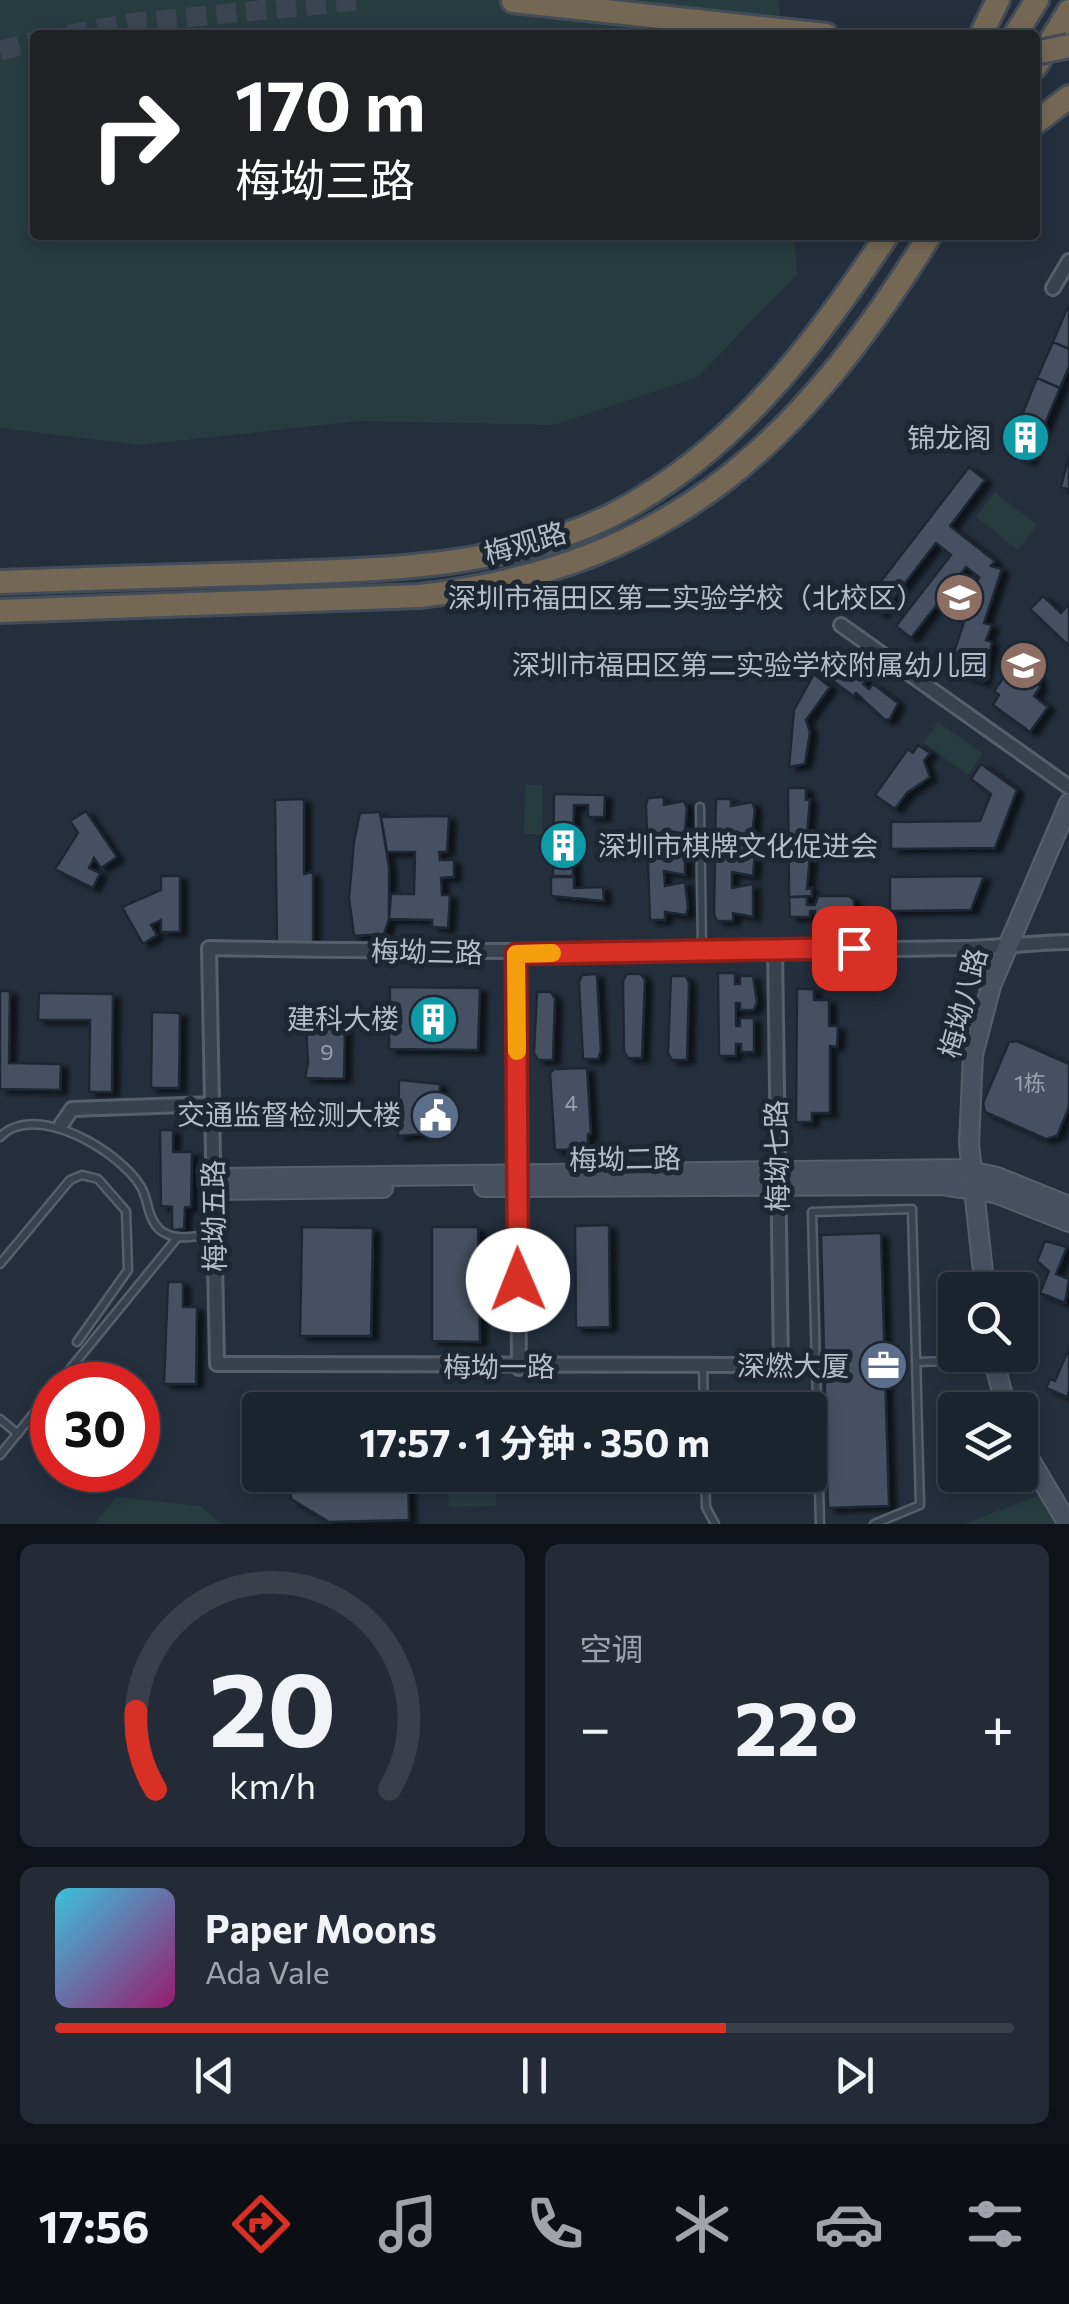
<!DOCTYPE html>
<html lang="zh">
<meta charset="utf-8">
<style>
body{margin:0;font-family:Commissioner,"Noto Sans SC",sans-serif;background:#242b36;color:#f1f3f6;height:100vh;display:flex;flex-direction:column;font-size:38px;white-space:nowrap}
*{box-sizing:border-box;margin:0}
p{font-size:32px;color:#a0a4aa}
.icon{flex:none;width:55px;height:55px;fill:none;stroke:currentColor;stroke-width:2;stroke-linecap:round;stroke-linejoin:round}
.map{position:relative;height:1524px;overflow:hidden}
.sheet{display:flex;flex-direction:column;gap:20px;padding:20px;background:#0f1319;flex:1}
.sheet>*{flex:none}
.banner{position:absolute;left:30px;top:30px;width:1010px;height:210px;border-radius:10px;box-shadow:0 5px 15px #0003,0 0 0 2px #39404a;background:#202124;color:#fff;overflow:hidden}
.tools{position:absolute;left:938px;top:1272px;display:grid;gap:20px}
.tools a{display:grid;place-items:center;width:100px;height:100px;border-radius:10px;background:#1b232e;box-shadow:0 5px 15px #0003,0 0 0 2px #39404a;font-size:50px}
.speed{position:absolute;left:30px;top:1362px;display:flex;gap:20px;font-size:50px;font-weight:700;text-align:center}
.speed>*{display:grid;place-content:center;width:130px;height:130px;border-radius:50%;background:#1b232e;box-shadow:0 5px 15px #0003,0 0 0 2px #39404a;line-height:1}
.speed .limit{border:15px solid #d22;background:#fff;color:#111}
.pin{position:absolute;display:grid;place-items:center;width:85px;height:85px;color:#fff;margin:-42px;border-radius:20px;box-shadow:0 5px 15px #0006}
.me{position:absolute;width:110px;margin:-55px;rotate:359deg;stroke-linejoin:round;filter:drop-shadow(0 0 8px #0008)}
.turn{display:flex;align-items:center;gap:35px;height:210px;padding:0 40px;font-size:45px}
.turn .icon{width:130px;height:130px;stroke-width:2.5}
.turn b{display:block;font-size:70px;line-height:85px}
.big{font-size:75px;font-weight:700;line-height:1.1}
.sheet .card{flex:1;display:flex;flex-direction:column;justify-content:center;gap:15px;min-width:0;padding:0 35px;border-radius:15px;background:#242b36}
.sheet .dial{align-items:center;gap:0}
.dial svg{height:260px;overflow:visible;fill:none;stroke:#39404a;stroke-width:7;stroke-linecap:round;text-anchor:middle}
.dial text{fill:#f1f3f6;stroke:none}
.song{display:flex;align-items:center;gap:30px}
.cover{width:120px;height:120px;border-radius:15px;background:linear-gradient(135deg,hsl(190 70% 55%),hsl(320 70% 35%))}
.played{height:10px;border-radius:5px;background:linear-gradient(90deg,#d93025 70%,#39404a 70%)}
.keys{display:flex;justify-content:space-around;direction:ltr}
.heat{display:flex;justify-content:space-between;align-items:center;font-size:55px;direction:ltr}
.sheet .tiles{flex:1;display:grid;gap:20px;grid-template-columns:1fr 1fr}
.card:last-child{grid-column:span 2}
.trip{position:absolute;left:242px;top:1392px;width:585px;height:100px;border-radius:10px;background:#1b232e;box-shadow:0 5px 15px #0003,0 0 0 2px #39404a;font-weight:700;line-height:100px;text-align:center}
.dock{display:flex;height:160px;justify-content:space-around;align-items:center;background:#0b0e12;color:#a0a4aa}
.dock .icon{width:70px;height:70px}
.dock .on{color:#d93025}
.dock b{font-size:45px;color:#f1f3f6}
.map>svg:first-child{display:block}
</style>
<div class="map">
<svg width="1069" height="1524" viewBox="0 0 1069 1524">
<defs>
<filter id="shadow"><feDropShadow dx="7" dy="4" stdDeviation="2.5" flood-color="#0009"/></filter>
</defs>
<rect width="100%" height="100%" fill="#242f3e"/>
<path fill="#263c3f" d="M0,0H779L781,35H35V235H794L797,274L698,377L554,425L359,421L139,445L0,428Z
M995,492L1037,525L1018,550L976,517Z
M938,722L983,754L968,775L923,743Z
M525,785H543L542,835L524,834Z
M495,1483L496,1506L449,1507L448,1485Z
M1047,1492L1068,1524H964Z
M116,1497L200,1506L223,1524H95Z"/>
<path fill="#455162" stroke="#1f2835" stroke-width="2.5" filter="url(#shadow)" d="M1068,306H1069V349L1053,342Z
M1053,342L1069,349V367L1060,388L1037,378Z
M1037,378L1060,388L1045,424L1022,415Z
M1022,415L1045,424L1029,461L1007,451Z
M1069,455V490L1061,487Z
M969,467L985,480L950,526L995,561L991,566L1002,569L984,623L992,625L986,640L992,642L983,682L948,670L979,577L966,567L911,638L896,626L951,555L936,543L881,614L865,602Z
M1043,596L1061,613L1069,604V646L1030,609Z
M1021,647L1037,659L1034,664L1040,687L1034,696L1048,707L1030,732L993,705L999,695L994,691L1006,674L1003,672Z
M841,660L867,679L863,684L869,689L873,684L898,703L890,719L885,720L856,693L853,696L828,677L835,662Z
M814,674L830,687L806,720L810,732L805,764L789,767L794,710Z
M918,745L930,753L924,761L930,777L907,793L895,809L875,795L908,749L913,753Z
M981,764L1017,790L995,848L891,849V822L980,821L991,794L971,779Z
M788,788H806V800L810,799L806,844H811L807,889L812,888V896L789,897Z
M554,794L605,795L604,817H588V805H574L573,876H553Z
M664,797V805L684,801L687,808L685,834L664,830V846L685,842V875L664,871L665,886L685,882L688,908L686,915L665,912V920H650L646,805L648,798Z
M304,799V874L313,872V943L277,942L275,800Z
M716,799H731V806L752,802L755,810L752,835L732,832V847L753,843L755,851L753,876L732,872V888L753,884V917L733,913V921H717L714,914Z
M86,811L117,857L101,868L94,858L89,868L100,873L93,888L55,869L78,833L70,821Z
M380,812L389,867V919L384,934L354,936L349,898L354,841L360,813Z
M449,816L447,852H439L440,860H454V877L441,878L442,895H450L448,928L432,927V920L389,919L391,894H414L415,852H387L381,817Z
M161,876H180V932H161V920L151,925L157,935L143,944L122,907L161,890Z
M984,876L971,910L890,911V877Z
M551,877H574V888L603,887L604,901L551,896Z
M818,896H849L854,900V916L815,917V911H810V917H790L789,897H807V905H815Z
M718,973H735V984H740V976H753L757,1002L754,1010H740V1003H736V1026H740V1018H754V1052H741V1044H736V1056H719Z
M597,974L601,1051L598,1059H583L579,982L582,975Z
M627,974H641L645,980L642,1058H628L624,1051L623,981Z
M671,976H686L689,983L687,1060H672L668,1053Z
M390,987L480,988L478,1050L389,1049Z
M797,989H814V1000H829V1026H838L837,1047L830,1046V1113H812V1122H796Z
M0,991H10L9,1063L61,1064L60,1090L0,1089Z
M537,992H551L555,999L553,1060H538L534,1053Z
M39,993L113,994L112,1092H89L90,1020H38Z
M152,1012L180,1013L179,1088H151Z
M306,1026L345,1027L344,1079L305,1078L308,1063Z
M1017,1041L1069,1064V1107L1057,1136L1046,1139L985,1112L983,1103L1009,1042Z
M587,1068L591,1134H588V1149L555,1150L550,1073L554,1069Z
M399,1080L440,1084L439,1133L398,1136Z
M160,1130H173V1152H192L191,1207H185L184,1229L172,1230V1207L161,1206Z
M609,1225L610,1327L576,1328L575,1226Z
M302,1227L373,1228L371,1336H300Z
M432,1227H478L480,1342L432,1341Z
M881,1233L889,1506L828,1508L821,1235Z
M1045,1241L1067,1247L1056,1274L1069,1279L1065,1303L1040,1293L1049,1271L1037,1261Z
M168,1282H183V1307H197L196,1384H164Z
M1069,1348V1391L1067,1397L1046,1388L1050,1379L1055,1381Z
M673,1398V1410H650V1399Z
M290,1475H408L409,1520L329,1522L291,1499Z"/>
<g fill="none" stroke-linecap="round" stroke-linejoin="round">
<path stroke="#3a4453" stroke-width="20" stroke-dasharray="20 10" stroke-linecap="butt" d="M68,35L132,23L364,0
M0,51L35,41"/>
<defs>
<path id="lane" d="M700,807L702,950
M0,1137C35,1100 121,1152 141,1187C149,1201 147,1218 160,1230C175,1242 196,1236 213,1234
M0,1264L70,1180L82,1175L98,1179L126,1211L128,1270L77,1342
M916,1362L989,1360
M703,1367L704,1410
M57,1385L177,1238
M0,1419L18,1434
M0,1455L52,1391
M705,1475L706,1507L715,1524
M820,1524L812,1212L912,1209L920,1505L874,1524"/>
<path id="street" d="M1053,288L1069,261
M841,625L1069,787
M775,948L781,1365L217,1364L209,948C463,953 716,951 970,948C1004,947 1036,942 1069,942
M516,954L519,1368
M61,1125L72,1109L212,1104"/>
<path id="secondary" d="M214,1178L961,1169L997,1177L1069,1206
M484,1187L942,1185L995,1193L1069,1222
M214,1190L383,1188
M985,1290L969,1144L973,1055L991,986L1069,803
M992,1355L1007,1410
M1020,1443L1068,1524"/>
<path id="highway" d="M513,1L826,35
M981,35L998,0
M1015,35L1037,0
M1035,67L1069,11
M1035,123L1069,97
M0,582C83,579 167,576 250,574C371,570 504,570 614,514C734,452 815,344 887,235
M0,611L420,596C673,566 800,443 930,235"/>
</defs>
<use href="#lane" stroke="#565f6c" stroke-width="11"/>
<use href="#street" stroke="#565f6c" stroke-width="18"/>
<use href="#secondary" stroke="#565f6c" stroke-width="22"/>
<use href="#highway" stroke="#434c59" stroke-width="28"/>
<use href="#lane" stroke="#38414e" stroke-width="6"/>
<use href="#street" stroke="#38414e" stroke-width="12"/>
<use href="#secondary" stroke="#465061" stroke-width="18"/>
<use href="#highway" stroke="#746855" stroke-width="22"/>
<defs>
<path id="highway-bridge" d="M1035,53L1069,46"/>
</defs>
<use href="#highway-bridge" stroke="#434c59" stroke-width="28" stroke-linecap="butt"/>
<use href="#highway-bridge" stroke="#746855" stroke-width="22"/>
</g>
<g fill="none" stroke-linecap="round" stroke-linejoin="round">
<defs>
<path id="route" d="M518,1280L516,954L854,948"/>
</defs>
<use href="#route" stroke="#8d1f18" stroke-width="25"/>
<use href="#route" stroke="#d93025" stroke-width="18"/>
<path stroke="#f59e0b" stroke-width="18" d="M517,1051L516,954L552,953"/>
</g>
<defs>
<symbol id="building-disc" viewBox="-11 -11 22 22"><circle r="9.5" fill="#0f9aa8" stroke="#1d2633"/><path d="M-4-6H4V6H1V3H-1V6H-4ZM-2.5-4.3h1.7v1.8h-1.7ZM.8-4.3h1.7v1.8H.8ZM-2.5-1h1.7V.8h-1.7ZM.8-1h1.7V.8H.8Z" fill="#fff"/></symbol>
<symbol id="school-disc" viewBox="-11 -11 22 22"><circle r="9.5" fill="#8d6e63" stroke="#1d2633"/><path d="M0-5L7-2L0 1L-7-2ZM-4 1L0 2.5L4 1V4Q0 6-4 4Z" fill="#fff"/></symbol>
<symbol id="civic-disc" viewBox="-11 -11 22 22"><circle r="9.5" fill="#5c6f8a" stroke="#1d2633"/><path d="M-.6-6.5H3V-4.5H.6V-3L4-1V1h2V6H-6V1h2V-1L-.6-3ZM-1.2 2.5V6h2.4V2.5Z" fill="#fff"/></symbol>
<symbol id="office-disc" viewBox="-11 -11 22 22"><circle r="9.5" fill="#5c6f8a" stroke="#1d2633"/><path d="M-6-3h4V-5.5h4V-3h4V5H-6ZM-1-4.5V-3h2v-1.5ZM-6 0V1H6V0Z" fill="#fff"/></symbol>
</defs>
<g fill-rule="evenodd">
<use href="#building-disc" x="998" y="410" width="55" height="55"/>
<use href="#school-disc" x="932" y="570" width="55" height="55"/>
<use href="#school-disc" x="996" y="638" width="55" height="55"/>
<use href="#building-disc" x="536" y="818" width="55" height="55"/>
<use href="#building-disc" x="406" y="992" width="55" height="55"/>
<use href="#civic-disc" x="408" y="1088" width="55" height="55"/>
<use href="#office-disc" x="856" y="1338" width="55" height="55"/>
</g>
<g text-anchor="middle" stroke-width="10" stroke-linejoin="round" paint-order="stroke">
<g font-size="22" fill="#98a1af">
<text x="327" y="1060">9</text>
<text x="1030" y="1091">1栋</text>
<text x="571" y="1111">4</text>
</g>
<g font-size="28" fill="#b4bcc9" stroke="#1d2633" text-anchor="end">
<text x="991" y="448">锦龙阁</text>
<text x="924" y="608">深圳市福田区第二实验学校（北校区）</text>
<text x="988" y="675">深圳市福田区第二实验学校附属幼儿园</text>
<text x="598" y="856" text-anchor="start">深圳市棋牌文化促进会</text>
<text x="399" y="1029">建科大楼</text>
<text x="401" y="1125">交通监督检测大楼</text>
<text x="849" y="1376">深燃大厦</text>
</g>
<g font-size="28" fill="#b4bcc9" stroke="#1d2633">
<text transform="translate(525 543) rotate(-16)" y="10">梅观路</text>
<text transform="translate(427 952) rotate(1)" y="10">梅坳三路</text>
<text transform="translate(963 1003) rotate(-75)" y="10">梅坳八路</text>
<text transform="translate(777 1156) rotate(-91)" y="10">梅坳七路</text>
<text transform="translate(625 1159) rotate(-1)" y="10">梅坳二路</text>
<text transform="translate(214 1216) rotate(-91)" y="10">梅坳五路</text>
<text x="499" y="1377">梅坳一路</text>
</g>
</g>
</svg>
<div class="tools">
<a><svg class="icon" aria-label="search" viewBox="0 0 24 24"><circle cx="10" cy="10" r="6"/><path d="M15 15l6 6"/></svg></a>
<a><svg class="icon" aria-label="layers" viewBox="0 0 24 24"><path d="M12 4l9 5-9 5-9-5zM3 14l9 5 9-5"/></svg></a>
</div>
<div class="speed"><div class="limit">30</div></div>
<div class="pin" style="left:854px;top:948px;background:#d93025"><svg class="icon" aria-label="arrive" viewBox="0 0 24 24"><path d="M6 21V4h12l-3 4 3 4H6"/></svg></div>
<svg class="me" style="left:518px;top:1280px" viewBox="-20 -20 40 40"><circle r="19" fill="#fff"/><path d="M0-13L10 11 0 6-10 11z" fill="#d93025"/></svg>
<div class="trip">17:57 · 1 分钟 · 350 m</div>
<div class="banner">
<div class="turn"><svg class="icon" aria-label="right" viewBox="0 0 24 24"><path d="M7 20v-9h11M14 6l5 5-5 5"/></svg><div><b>170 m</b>梅坳三路</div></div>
</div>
</div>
<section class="sheet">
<div class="tiles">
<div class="card dial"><svg viewBox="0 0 100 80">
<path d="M14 69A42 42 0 1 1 86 69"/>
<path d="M14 69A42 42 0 0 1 8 45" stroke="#d93025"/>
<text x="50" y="56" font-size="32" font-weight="700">20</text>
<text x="50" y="72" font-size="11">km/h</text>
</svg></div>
<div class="card"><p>空调</p>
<div class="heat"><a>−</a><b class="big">22°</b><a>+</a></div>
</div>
<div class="card">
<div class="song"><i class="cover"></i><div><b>Paper Moons</b><p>Ada Vale</p></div></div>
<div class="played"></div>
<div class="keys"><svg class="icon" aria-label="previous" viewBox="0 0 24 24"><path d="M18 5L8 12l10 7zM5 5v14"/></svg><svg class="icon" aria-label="pause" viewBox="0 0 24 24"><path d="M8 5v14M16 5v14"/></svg><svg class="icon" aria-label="next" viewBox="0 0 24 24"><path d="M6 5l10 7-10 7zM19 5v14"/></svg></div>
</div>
</div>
</section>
<nav class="dock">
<b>17:56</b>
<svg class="icon on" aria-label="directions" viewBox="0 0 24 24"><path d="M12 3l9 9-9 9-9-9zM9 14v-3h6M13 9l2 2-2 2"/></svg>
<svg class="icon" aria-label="music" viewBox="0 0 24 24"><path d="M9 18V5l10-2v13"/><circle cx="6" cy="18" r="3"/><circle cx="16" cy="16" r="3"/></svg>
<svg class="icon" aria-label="phone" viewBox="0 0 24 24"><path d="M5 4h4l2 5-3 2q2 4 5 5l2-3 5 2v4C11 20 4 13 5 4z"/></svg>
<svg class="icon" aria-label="climate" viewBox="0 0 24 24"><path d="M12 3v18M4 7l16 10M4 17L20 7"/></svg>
<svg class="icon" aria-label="car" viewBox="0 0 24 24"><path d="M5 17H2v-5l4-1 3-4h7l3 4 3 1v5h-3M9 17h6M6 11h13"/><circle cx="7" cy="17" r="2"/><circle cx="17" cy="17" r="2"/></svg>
<svg class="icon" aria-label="filters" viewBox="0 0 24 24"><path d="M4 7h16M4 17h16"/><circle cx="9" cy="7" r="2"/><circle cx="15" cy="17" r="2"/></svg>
</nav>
